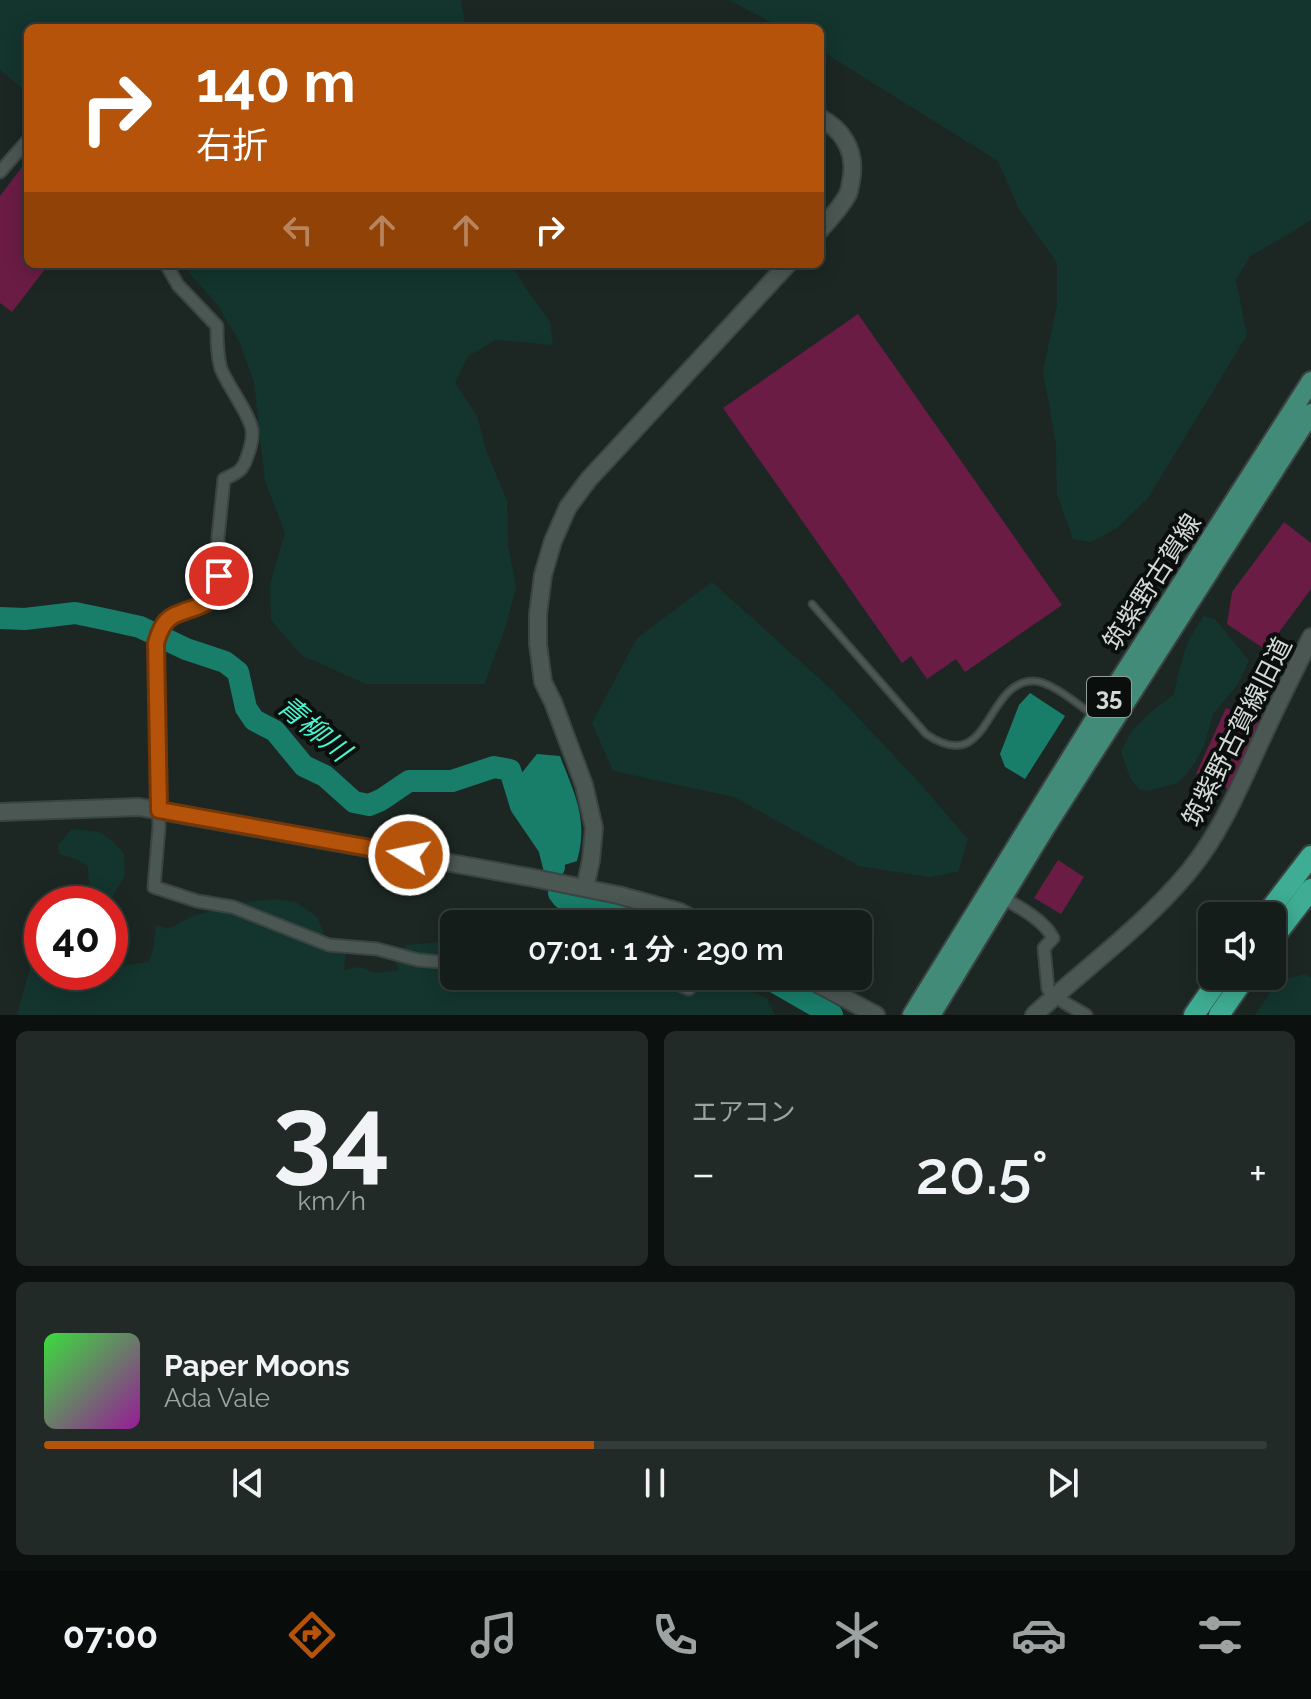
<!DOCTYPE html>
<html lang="ja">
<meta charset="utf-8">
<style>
body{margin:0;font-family:Raleway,"Noto Sans JP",sans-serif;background:#222a27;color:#f1f3f6;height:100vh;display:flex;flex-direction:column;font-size:30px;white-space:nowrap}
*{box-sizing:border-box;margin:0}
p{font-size:26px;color:#9da2a2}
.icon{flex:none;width:44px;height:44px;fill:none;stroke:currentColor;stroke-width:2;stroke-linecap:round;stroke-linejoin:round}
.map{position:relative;height:1015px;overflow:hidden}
.details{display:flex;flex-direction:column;gap:16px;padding:16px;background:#0c100e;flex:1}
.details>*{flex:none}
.guide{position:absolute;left:24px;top:24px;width:800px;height:244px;border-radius:12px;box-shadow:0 4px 20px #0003,0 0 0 2px #343b39;background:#b45309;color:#fff;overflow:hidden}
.buttons{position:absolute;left:1198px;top:902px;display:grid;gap:16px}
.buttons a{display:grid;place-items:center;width:88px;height:88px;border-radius:12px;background:#151d1a;box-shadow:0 4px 20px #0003,0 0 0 2px #343b39;font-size:40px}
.speed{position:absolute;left:24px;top:886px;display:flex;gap:16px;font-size:40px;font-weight:700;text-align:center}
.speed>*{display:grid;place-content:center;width:104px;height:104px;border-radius:50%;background:#151d1a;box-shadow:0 4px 20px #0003,0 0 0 2px #343b39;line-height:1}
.speed .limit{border:12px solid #d22;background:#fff;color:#111}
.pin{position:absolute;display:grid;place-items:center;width:68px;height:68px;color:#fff;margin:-34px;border:4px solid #fff;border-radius:50%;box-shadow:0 2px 8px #0007}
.me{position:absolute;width:88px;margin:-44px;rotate:280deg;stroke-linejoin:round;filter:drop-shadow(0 0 6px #0008)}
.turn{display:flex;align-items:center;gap:28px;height:168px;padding:0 40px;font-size:36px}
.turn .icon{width:104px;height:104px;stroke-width:2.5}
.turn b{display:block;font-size:56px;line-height:68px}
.lanes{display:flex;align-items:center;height:76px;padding:0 40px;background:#0003;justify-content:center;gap:40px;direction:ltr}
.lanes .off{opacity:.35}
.big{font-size:60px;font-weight:600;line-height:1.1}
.details .widget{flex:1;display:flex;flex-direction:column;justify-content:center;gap:12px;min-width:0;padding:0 28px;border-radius:12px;background:#222a27}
.details .dial{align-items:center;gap:0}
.dial b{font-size:104px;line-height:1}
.song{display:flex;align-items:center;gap:24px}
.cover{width:96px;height:96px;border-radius:12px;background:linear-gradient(135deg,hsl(120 70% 55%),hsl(300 70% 35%))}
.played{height:8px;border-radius:4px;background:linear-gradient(90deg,#b45309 45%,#343b39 45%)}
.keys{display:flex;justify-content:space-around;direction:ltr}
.heat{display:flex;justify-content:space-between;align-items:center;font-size:44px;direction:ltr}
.details .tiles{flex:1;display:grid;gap:16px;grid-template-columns:1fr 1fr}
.widget:last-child{grid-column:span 2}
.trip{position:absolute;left:440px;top:910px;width:432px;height:80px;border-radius:12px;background:#151d1a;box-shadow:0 4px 20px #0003,0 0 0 2px #343b39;font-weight:600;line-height:80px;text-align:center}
.tab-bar{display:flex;height:128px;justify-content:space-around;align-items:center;background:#080c0a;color:#9da2a2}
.tab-bar .icon{width:56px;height:56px}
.tab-bar .active{color:#b45309}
.tab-bar b{font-size:36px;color:#f1f3f6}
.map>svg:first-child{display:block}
</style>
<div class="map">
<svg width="1311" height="1015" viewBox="0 0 1311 1015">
<rect width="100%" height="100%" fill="#1c2723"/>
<path fill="#13352d" d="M0,0H461L466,28H28V93L0,70Z
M729,0H1311V220L1277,241L1250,256L1236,280L1247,335L1148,498L1117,528L1091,542L1073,539L1057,494L1056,445L1043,371L1057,305V263L1019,209L998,161L820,50V28H782Z
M185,264H511L527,290L550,322L553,345L496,340L468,356L455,383L477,416L486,450L507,501L508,545L516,587L504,632L484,684H366L301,655L271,620L270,584L285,533L265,481L254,383L240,343L217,304L189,273Z
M712,582L833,691L915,778L968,839L958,872L929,877L859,866L734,797L613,771L592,723L637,638Z
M1204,616L1215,619L1249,661L1238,684L1213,714L1204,746L1193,766L1178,783L1147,791L1139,789L1130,778L1121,751L1130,733L1151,712L1174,694L1179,670L1188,641Z
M72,829L99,832L114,842L124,854L125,875L108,904H79L89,885L88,866L76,859L59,854L58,845Z
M219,897L246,902L274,899L296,902L317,917L323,930L324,952L346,953L344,970L359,967L376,973L399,970L394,957L407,945C423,944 439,943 454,937V976H717L767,998L775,1015H17L42,925V972H105L108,974L126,965L149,962L153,949L156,925L168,929L195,915L206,913Z
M1305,974L1311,978V1015H1255L1278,981Z"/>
<path fill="#187e69" d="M1030,693L1065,716L1025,779L1005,767L1000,754L1019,705Z
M537,754L560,756C574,793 589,820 577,861L561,866L555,843L525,799L520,775Z"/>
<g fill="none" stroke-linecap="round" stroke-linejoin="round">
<path stroke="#187e69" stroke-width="22" d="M0,618L25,619L75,613L104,619L140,627L186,649L225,662L238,672L246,708L254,720L275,731L304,766L325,776L354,802L369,805L381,800L409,781H452L494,767L510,770L521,806L549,847L554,867
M559,893C571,913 604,908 624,911C641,914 657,918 673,924
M764,976L832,1015"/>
</g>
<path fill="#6a1c44" d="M28,159V264H49L12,312L0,303V196Z
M858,314L1062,605L965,672L956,659L927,679L911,656L902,663L723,408Z
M1284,522L1311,543V589L1266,650L1227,624L1232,592Z
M1226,708L1259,723L1228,789L1196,774Z
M1058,860L1084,877L1061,914L1034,898Z"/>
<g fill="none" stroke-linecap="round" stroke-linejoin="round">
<defs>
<path id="lane" d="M812,604L926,734C991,778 984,682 1033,681C1051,681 1077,704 1092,714"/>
<path id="street" d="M0,172L28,140
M166,264L178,285L217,326C217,341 217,355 221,369C228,386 250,415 252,430C253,439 251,446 248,454C243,471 239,472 224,479L218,537V585L205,605L172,616L165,623L156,643L159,827L154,887L197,901L233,907L329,945L377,949L418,960L454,963
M1003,898C1019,907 1044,920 1053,938L1044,948L1048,989L1065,1003L1086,1015
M659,976L689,989"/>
<path id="secondary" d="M820,118C842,129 855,150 852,175C851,181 850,189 848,194C841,207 830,219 820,230
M0,812L139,807L534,878L618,895L680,912L703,924
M585,888L591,860L594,828L584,785L553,702L543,682L538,644V614L543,575L553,541L568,507L589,479L788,264
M803,976L876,1015
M1034,1015C1086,967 1145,925 1190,870C1223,829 1241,783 1263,736C1278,703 1295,670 1311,637"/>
<path id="primary" d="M912,1015L1096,717L1311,381
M931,1015L1044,830L1311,413"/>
<path id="highway" d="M1265,916L1311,856
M1272,940L1311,889
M1194,1015L1221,976
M1219,1015L1246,976"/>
</defs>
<use href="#lane" stroke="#3b4442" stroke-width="9"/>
<use href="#street" stroke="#3b4442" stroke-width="15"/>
<use href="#secondary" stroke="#3b4442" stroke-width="20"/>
<use href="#primary" stroke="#3b4442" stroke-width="22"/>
<use href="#highway" stroke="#3b4442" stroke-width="24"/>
<use href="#lane" stroke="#4b5753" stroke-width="5"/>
<use href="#street" stroke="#4b5753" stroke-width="11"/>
<use href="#secondary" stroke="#4b5753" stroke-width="16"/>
<use href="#primary" stroke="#438b79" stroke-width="18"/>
<use href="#highway" stroke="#3ead93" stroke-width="20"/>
</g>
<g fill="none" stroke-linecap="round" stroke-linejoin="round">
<defs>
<path id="route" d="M219,576C218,609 194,605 173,616C163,621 159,633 156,643L159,810L409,855"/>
</defs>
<use href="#route" stroke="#753606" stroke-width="20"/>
<use href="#route" stroke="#b45309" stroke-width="14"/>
</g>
<g text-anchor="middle" stroke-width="8" stroke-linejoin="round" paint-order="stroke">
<rect fill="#0a0e0d" stroke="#969c9a" stroke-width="2" x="1087" y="677" width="44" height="40" rx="6"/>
<g font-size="24" font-weight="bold" fill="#d2d9d7">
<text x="1109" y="705">35</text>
</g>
<g font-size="26" fill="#d2d9d7" stroke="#0a0e0d">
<text transform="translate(1152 582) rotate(-57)" y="9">筑紫野古賀線</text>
<text transform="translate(1237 732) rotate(-63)" y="9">筑紫野古賀線旧道</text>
</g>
<g font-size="28" font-style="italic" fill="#49f5cf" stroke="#0a0e0d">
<text transform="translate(314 728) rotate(40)" y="10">青柳川</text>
</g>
</g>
</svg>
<div class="buttons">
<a><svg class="icon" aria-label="sound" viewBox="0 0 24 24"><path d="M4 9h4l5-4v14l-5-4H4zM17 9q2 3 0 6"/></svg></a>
</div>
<div class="speed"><div class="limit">40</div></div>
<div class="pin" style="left:219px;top:576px;background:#d93025"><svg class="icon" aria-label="arrive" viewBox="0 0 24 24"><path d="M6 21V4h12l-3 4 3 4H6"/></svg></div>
<svg class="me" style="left:409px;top:855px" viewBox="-20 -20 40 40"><circle r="17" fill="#b45309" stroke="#fff" stroke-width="3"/><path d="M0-11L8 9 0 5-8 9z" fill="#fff"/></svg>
<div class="trip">07:01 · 1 分 · 290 m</div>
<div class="guide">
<div class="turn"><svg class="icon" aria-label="right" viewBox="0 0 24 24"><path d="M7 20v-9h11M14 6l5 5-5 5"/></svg><div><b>140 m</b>右折</div></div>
<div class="lanes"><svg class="icon off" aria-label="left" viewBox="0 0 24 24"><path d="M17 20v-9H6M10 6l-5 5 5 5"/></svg><svg class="icon off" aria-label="ahead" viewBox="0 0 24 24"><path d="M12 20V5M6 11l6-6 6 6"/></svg><svg class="icon off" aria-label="ahead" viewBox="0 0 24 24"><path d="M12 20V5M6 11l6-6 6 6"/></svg><svg class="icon" aria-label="right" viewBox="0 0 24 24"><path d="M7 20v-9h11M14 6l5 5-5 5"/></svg></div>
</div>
</div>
<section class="details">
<div class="tiles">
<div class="widget dial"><b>34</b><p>km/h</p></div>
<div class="widget"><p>エアコン</p>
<div class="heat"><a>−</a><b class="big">20.5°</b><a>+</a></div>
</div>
<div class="widget">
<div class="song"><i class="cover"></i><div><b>Paper Moons</b><p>Ada Vale</p></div></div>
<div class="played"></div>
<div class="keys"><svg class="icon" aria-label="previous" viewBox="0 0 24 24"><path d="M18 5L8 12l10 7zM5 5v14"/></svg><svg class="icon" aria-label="pause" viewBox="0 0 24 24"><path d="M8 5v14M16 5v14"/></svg><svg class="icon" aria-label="next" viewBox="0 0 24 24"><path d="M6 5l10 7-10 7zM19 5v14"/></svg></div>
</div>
</div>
</section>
<nav class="tab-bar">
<b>07:00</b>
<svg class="icon active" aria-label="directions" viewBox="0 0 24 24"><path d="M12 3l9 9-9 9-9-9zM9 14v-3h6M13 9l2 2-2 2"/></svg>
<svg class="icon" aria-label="music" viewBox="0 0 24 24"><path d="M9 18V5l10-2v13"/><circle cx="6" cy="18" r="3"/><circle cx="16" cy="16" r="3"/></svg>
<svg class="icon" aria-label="phone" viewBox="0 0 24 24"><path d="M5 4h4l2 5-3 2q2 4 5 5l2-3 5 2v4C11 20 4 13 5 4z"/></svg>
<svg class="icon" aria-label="climate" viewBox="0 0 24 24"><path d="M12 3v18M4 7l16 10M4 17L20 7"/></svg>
<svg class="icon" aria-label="car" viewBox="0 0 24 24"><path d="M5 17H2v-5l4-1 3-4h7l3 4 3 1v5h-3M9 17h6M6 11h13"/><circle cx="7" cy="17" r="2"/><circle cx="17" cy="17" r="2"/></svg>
<svg class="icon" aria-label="filters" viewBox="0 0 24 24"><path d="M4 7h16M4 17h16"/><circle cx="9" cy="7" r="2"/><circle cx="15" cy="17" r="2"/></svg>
</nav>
